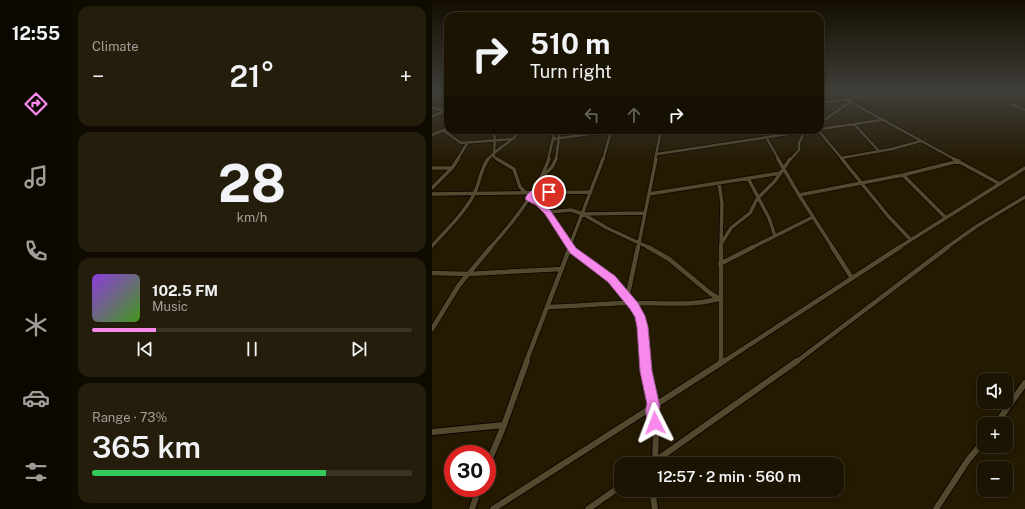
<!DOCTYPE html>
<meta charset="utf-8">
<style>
body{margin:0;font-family:"Public Sans",sans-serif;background:#241d0c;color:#f1f3f6;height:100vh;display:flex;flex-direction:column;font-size:15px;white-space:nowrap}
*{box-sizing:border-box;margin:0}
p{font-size:13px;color:#a09e99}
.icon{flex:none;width:22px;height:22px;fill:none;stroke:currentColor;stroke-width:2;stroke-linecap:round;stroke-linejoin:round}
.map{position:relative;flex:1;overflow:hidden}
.side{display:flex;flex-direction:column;gap:6px;padding:6px;background:#0f0b01;width:360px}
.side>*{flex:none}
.top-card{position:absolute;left:12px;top:12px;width:380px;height:122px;border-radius:12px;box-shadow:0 2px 6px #0003,0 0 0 1px #393324;background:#1b1402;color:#f1f3f6;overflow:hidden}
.buttons{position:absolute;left:545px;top:373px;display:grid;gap:8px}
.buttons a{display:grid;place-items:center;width:36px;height:36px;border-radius:8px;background:#1b1402;box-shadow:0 2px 6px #0003,0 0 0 1px #393324;font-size:20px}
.speed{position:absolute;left:12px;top:445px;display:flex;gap:8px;font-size:20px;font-weight:700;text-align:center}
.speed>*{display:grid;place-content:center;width:52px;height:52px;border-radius:50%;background:#1b1402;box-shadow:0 2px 6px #0003,0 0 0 1px #393324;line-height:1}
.speed .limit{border:6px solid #d22;background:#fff;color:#111}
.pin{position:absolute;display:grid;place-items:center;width:34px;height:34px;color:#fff;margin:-17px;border:2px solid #fff;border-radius:50%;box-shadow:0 1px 4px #0007}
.me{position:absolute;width:44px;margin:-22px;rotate:357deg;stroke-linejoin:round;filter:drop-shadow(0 0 3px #0008)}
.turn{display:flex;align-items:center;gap:14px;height:84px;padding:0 20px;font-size:18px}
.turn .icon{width:52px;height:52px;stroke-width:2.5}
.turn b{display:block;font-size:28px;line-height:34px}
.lanes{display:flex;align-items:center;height:38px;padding:0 20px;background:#0003;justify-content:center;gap:20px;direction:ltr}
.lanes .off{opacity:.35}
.big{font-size:30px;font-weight:600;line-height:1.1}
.side .widget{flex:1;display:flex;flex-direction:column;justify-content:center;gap:6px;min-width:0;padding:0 14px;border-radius:12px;background:#241d0c}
.side .dial{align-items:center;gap:0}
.dial b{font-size:52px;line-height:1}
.song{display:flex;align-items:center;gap:12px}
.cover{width:48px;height:48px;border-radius:6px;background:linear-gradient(135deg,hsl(270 70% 55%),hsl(100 70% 35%))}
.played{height:4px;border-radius:2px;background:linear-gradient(90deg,#f788ec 20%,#393324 20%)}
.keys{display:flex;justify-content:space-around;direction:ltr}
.heat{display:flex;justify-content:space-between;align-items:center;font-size:22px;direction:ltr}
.charge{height:6px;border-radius:3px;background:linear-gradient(90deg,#34c759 73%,#393324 0)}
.trip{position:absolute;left:182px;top:457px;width:230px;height:40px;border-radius:12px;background:#1b1402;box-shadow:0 2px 6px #0003,0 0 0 1px #393324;font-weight:600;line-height:40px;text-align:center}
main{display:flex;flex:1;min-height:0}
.tab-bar{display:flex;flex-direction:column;width:72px;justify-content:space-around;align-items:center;background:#0b0801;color:#a09e99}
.tab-bar .icon{width:28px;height:28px}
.tab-bar .on{color:#f788ec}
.tab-bar b{font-size:18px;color:#f1f3f6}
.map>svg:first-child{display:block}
</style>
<main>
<nav class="tab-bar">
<b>12:55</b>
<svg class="icon on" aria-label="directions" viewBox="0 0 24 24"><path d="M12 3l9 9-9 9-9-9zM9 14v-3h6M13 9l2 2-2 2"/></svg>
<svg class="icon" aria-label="music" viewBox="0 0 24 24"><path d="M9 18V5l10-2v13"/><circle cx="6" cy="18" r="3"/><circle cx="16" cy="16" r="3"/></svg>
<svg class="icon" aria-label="phone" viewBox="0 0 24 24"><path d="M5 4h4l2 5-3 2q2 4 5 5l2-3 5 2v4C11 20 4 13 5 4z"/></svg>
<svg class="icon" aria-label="climate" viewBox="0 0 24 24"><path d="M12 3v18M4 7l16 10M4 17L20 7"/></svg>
<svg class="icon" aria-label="car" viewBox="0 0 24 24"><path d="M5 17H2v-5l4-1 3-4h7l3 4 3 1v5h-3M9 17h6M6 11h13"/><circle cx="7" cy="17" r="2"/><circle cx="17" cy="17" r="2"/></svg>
<svg class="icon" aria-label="filters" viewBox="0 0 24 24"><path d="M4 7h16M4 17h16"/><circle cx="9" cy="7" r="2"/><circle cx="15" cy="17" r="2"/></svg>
</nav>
<section class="side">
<div class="widget"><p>Climate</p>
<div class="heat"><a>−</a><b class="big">21°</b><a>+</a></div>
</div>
<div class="widget dial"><b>28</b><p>km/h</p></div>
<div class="widget">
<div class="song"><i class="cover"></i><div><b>102.5 FM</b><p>Music</p></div></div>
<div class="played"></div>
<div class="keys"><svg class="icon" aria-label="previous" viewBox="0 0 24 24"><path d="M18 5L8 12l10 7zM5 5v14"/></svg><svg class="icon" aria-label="pause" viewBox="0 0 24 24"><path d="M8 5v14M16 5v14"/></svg><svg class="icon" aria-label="next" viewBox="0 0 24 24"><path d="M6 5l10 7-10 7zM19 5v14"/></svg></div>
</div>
<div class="widget"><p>Range · 73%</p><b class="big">365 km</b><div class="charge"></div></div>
</section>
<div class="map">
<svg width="593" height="509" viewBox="0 0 593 509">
<rect width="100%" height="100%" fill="#241a02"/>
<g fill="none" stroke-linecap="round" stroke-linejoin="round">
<defs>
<path id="minor-far3" d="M8,95L16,98
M0,97L16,92
M415,100L524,160
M388,103L472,91
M578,104L593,110
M0,108L12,110
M0,116L16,110
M388,123L415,104L428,91
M422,124L447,151
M388,129L450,120
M11,130L29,143L80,139
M386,130L411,160
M0,135L16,128
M334,137L347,160
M121,139L189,130
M225,154L382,130
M409,158L460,149L489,141
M25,160L36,142
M55,160L62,153L63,138L59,130
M67,160L62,157V153L83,137L87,130
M116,160L123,130
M124,160L128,130
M171,160L179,131
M223,160L229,130
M358,160L367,150V143L373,131"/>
<path id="minor-far2" d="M65,159L82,169L88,187L94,193
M346,159L367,195L401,248
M410,159L457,217L479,240
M522,159L568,184
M0,168H19
M471,175L514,218
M110,177L120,167L124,159
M316,178L337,218L343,236
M287,183L290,203L289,248
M0,188L20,168L26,159
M0,194L159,192
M217,194L349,173
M367,195L471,175L527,161
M97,198L107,203L116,212L141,248
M116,212L139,210L151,214L175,228L218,248
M151,214L213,213
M289,244L299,228L318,213L325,199L343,181L358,159
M0,246C14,230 31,215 41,196C48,184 48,170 56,159
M58,248C82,221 104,194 117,159
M137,248L171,159
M206,248L224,159
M319,248L381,217
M466,248L593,168
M514,248L545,226L593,197"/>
<path id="minor-far1" d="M140,247L153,259L175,274L205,311L210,327L213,362
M216,247L237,259L278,293L289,300
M289,247V362
M400,247L420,278
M288,264L321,247
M0,273L35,274L130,269
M194,303L206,247
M116,307C142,306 168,304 193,303C224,302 256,307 286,299
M0,329L27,285L59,247
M94,362L138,247
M291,362L468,247
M364,362L516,247"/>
<path id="minor" d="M213,361L222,407
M289,361V363
M220,408L224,436L223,462
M564,424L593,383
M0,432L72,425
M219,464L365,361
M55,466L72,425L95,361
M220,490L223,509
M40,509L47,488
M61,509L292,361
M156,509L189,486
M504,509L536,460L552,441"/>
</defs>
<use href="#minor-far3" stroke="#0d0500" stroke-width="4"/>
<use href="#minor-far2" stroke="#0d0500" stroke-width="5"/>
<use href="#minor-far1" stroke="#0d0500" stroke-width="6"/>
<use href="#minor" stroke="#0d0500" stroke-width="8"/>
<use href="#minor-far3" stroke="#53492f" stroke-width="2.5"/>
<use href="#minor-far2" stroke="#53492f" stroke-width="3.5"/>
<use href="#minor-far1" stroke="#53492f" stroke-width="4.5"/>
<use href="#minor" stroke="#53492f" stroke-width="6"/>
</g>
<linearGradient id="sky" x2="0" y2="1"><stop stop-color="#140e01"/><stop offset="0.56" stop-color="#3f3e39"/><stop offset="1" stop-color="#3f3e39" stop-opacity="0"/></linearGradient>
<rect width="593" height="162" fill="url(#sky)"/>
<path fill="#f788ec" stroke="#a15899" d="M101,190L119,191V194L103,195L102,197L110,201L118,210L144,248L183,276L206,303L213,316L216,327L220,371L228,407C225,414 230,421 227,428L223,430L218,428C215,421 212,411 215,404L208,371L205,327L203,317L198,309L176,282L138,253L113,214L104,205L94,200C92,197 98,191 101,190Z"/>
</svg>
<div class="buttons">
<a><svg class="icon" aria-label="sound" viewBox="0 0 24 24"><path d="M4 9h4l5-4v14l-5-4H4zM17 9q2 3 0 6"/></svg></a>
<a>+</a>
<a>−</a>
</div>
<div class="speed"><div class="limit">30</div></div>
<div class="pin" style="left:117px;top:192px;background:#d93025"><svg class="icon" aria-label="arrive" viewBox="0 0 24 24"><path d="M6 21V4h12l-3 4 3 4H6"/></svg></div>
<svg class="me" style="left:223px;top:423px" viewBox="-20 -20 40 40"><path d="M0-17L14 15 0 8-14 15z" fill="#f788ec" stroke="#fff" stroke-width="4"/></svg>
<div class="trip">12:57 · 2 min · 560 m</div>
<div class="top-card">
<div class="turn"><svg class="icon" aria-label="right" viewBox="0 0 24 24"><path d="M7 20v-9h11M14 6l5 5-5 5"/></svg><div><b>510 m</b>Turn right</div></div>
<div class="lanes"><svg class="icon off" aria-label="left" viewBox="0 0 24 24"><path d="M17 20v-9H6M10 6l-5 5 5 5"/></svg><svg class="icon off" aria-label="ahead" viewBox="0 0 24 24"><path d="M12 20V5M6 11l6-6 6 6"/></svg><svg class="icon" aria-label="right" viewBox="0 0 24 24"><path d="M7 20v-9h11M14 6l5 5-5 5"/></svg></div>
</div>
</div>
</main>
